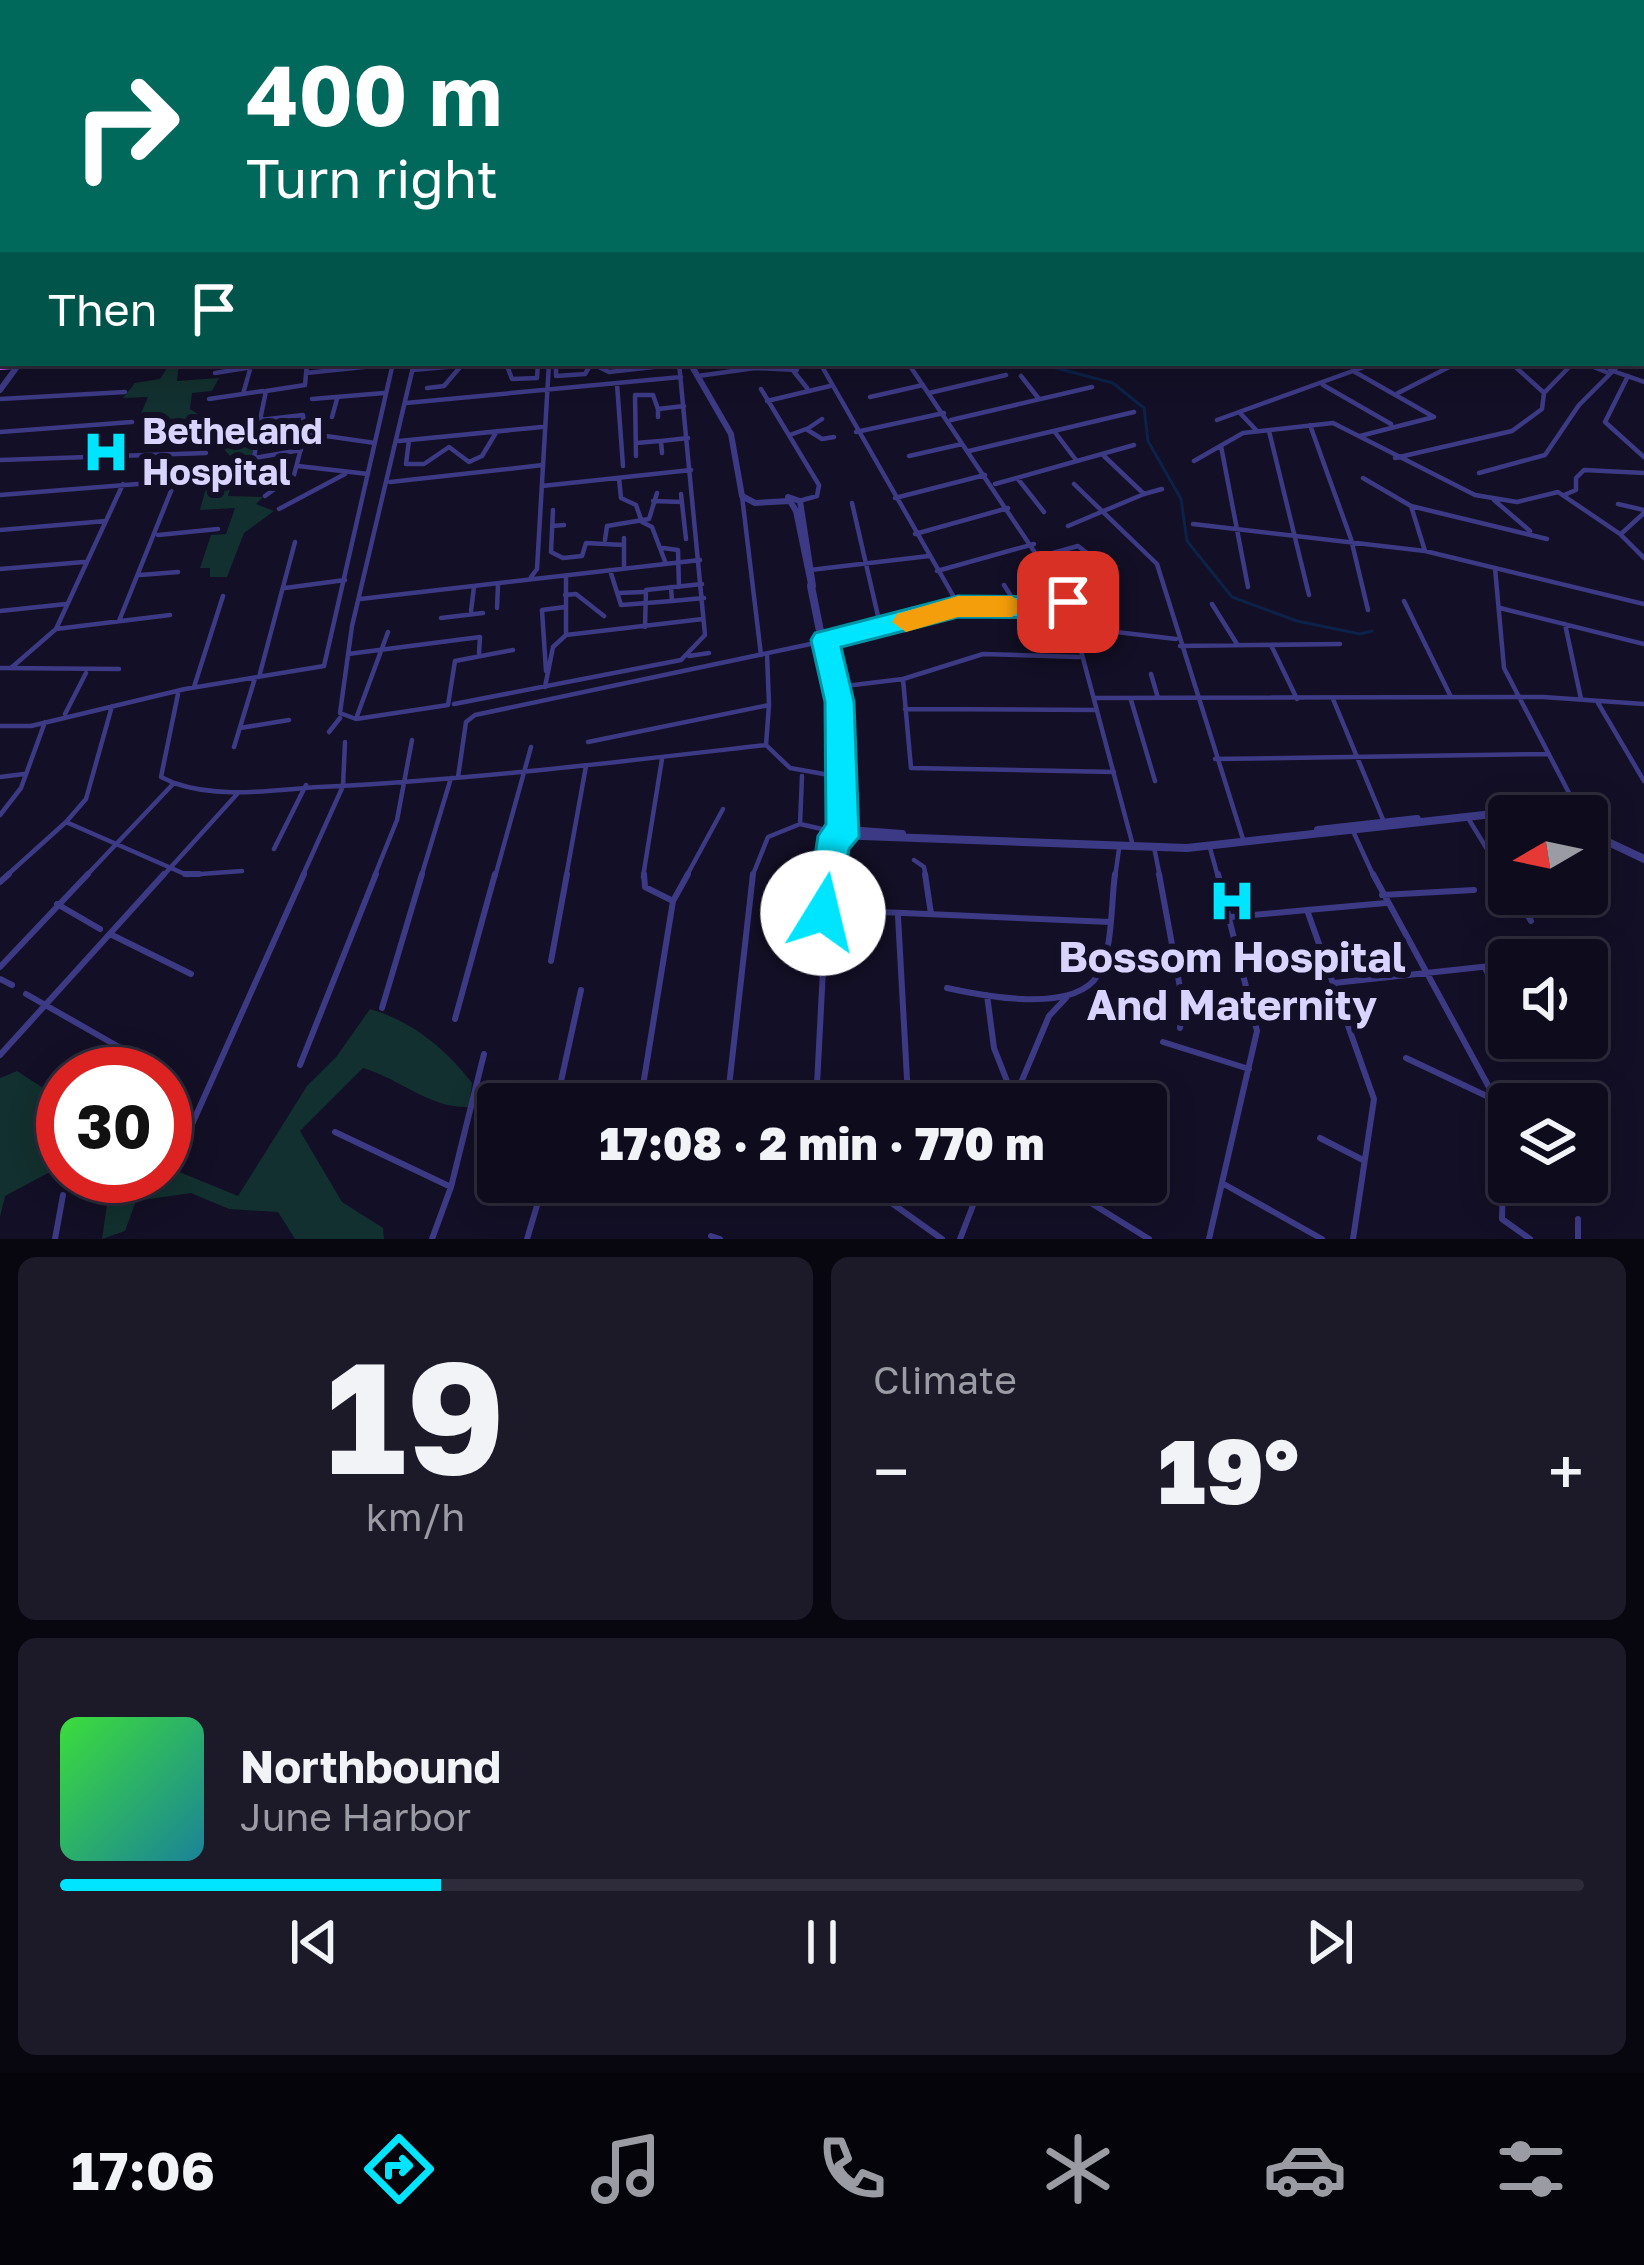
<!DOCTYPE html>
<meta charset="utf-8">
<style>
body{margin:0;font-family:"Golos Text",sans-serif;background:#1c1929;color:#f1f3f6;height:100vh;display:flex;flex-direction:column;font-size:45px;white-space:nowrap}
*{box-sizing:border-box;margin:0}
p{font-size:39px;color:#9b9ba3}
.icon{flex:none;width:66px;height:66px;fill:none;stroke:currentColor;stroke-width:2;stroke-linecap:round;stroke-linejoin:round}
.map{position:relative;height:1239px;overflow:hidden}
.panel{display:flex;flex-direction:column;gap:18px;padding:18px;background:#08060f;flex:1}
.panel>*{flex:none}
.banner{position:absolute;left:0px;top:0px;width:1644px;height:366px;box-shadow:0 6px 30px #0003,0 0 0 3px #2e2b3b;background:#00695c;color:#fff;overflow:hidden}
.needle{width:78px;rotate:261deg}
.tools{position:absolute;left:1488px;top:795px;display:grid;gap:24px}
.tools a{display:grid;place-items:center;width:120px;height:120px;border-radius:12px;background:#0e0b1c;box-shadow:0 6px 30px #0003,0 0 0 3px #2e2b3b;font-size:60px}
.speed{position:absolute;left:36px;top:1047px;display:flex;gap:24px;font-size:60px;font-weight:700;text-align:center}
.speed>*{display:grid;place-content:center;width:156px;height:156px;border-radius:50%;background:#0e0b1c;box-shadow:0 6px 30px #0003,0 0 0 3px #2e2b3b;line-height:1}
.speed .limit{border:18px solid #d22;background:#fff;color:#111}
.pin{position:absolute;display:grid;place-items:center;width:102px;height:102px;color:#fff;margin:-51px;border-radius:24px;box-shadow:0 6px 18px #0006}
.me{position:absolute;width:132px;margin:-66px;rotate:9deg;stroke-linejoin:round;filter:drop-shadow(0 0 9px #0008)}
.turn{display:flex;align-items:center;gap:42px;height:252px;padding:0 48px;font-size:54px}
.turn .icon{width:156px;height:156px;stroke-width:2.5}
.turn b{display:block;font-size:84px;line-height:102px}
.then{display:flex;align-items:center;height:114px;padding:0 48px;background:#0003;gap:24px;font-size:45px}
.big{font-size:90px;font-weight:800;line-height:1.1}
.panel .widget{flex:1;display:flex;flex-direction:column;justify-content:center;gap:18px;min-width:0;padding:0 42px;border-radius:18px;background:#1c1929}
.panel .dial{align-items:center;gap:0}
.dial b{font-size:156px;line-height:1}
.song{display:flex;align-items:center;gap:36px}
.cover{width:144px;height:144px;border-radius:18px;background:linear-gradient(135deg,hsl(120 70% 55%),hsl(190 70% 35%))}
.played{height:12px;border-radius:6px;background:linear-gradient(90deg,#00e5ff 25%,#2e2b3b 25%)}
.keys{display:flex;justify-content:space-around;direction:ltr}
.heat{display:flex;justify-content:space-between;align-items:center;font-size:66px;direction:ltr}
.panel .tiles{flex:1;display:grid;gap:18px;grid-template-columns:1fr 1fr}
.widget:last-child{grid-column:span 2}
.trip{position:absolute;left:477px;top:1083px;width:690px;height:120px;border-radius:12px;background:#0e0b1c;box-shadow:0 6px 30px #0003,0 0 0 3px #2e2b3b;font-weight:800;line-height:120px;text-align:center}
.menu{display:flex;height:192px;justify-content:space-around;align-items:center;background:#06040b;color:#9b9ba3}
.menu .icon{width:84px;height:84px}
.menu .selected{color:#00e5ff}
.menu b{font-size:54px;color:#f1f3f6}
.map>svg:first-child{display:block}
</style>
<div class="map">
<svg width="1644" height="1239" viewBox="0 0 1644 1239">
<rect width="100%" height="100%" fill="#130f26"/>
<path fill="#12302f" d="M170,363H179L177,381L219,378L212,391L192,393L190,409L254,451L252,463L236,468L228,496L263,497L256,504L274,511L244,533L227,577H210V568H200L211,535L226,534L235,508L200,510L211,469L230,468L232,458L219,444L212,445L208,432L180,430L179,419L139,418L148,397L123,398L135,383L160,379Z
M370,1009C412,1021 446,1049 472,1083L469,1107C431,1109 400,1079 363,1068L300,1131L342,1202L383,1228L384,1239H295L278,1212L229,1209L191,1193L136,1201L125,1231L102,1239L109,1191L105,1176H165V1166L238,1196L307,1086L337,1056Z
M17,1071L63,1101V1165L5,1196L0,1217V1078Z"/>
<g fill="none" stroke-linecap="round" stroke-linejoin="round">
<path stroke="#0c2248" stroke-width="3" d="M1037,363L1113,383L1144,408L1148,441L1181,499L1187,541L1232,597L1297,621L1360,634L1372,631"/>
<path stroke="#3d3a85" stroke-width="3" d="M0,334L3,330"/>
<path stroke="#3d3a85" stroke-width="4.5" d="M307,363L305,385L266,391L260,420L303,415L305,433L375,443
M414,363L352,626L340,713L356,719L448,705L455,661L513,650
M506,363L512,379L537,378L538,363
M556,363V376L585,374L591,364
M591,363L609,372L680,364
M787,363L807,388
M820,363L959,606
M908,363L1068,602L1132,842
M1511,363L1542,391
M1584,363L1606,372
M413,370L491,363
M1610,370L1644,382
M1355,372L1434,417L1360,436
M215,373L278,363
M306,373L393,364
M698,376L755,368L797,370
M1021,376L1039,399
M1628,376L1605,422L1644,457
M617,384L623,466
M1323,385L1391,424
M427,388L444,386L461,366
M761,389L819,485L817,496L799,501
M929,393L1006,375
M1398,393L1457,363
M243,394L251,366
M870,397L923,385
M0,399L125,392
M209,399L263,391
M312,399L384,393
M767,401L830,386
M406,403L681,377
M1240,413L1257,431
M332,417L337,399
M658,417V409L684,406
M951,420L1092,387
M1217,420L1375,363
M211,425L260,420L254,458L301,450
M1310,425L1351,539L1368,610
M807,429L822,419
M1054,431L1076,460
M1269,431L1309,595
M0,432L132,422
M856,432L944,413
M790,435L806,429L822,439L834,437
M409,440L406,464H424L449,447L469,462L482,456L497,431
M399,441L542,427
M636,443L660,441
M1221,446L1248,587
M969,451L1134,412
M662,453L661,441L688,438
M636,456L635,395H653L658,409
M909,456L962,444
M1395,458L1512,431L1542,409L1544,393L1573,363
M0,460L206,453
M1194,461L1243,433L1333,423L1475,495L1517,502L1558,492L1620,534L1644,558
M298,466L368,474
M1479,473L1545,455L1579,405L1621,363
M619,478L621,498L636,505L642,522L652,527L666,564
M1363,478L1411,506L1547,539
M1018,479L1044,512
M390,482L543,465
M995,484L1134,445
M1074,484L1157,564L1243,839
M542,486L691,470
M681,494L686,539
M1144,494L1162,489
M0,495L175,481L119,621
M1564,495L1576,490V478L1584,470L1644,473
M265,496L294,475L305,433
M742,496L761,655
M895,498L985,475
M1494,500L1530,531
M653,501L682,502
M852,503L881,629
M1618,504L1644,510
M1411,506L1425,551
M279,509L345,474
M553,510L551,552L563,558L582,556L586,543L624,545
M1193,524L1425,551L1644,604
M552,526L564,525
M1068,526L1144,494L1104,456
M0,530L106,521
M1622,533L1644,513
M915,534L1008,508
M158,535L218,529
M624,538V568
M605,540L607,526L649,519L657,493
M663,548L678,550L679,587
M1042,556L1078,546L1106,568
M1495,568L1504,668L1581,816
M0,569L84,562
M610,570L621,605L672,601
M810,570L929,556
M937,571L1034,544
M140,575L178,572
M531,577L537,569L549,363
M1100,581L1116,632L1176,639
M1004,585L1018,607
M671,587L672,601L704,598
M285,588L345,580
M619,593L643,592
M565,595L576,594L604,616
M360,599L700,560
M1404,601L1451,697
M1212,604L1237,644
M497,608L498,585
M1500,608L1644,644
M0,611L66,604
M471,611L474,587
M441,618L483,613
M1565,624L1581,699
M645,627L646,590L702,584
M56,629L170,615
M566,635L703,619
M825,640L959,606L1070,608
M1271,645L1297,699
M1180,646L1340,644
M348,654L480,637L479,653
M689,656L709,653
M0,668L119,669
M11,668L56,629L123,484
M546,671L542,610L565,607
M1151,674L1158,698
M259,677L295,542
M903,679L911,768L1114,772
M194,687L223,596
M545,687L553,647L566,635V576
M837,687L903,679L983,654L1079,657
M1094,698L1543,697L1644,704
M1333,699L1384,822
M1131,700L1155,781
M1598,703L1644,781
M454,704L681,660L705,635L679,363
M112,706L86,799L66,822L187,875L242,871
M905,709L1097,710
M65,714L86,673
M357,716L388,632
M0,726H31L185,689L324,666L393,363
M240,728L289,720
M329,732L340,718
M588,742L769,705L767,654
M766,745L769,705
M234,747L255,678
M1215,759L1549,754
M802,776L800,824L835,832
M0,777L24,774
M458,777L466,722L475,715L820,642
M174,783C220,799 271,790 319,787C469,780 617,762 766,745L790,768L835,776
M0,815L21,788L45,722
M1468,818L1504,877
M1353,831L1374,877
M1154,847L1160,877
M1210,848L1218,877
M274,849L306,785
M914,860L924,867L926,877
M5,877L66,822
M85,877L174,783L161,777L178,694
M162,877L238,793
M302,877L343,786L345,742
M374,877L397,820L412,740
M421,877L451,778
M495,877L531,747
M566,877L586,766
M643,877L662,759
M686,877L723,809
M752,877L768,837L800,824
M827,877L835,835
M1115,877L1119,849"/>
<path stroke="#3d3a85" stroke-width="6" d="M185,874H199
M644,874L645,887L673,901
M925,874L931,914
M1159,874L1183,1004L1180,1028
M1373,874L1496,1100
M1502,874L1509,885
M0,882L9,874
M1515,894L1531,921
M1382,895L1474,890
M823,902L858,911L1110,922
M57,904L100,929
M898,916L907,1079L910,1092L928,1104
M1231,917L1307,910
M110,934L191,974
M1537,960L1548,959
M551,961L567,874
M0,967L88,874
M1486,970L1509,1012
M0,979L12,985
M1334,983L1509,964
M947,988C983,996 1074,1014 1098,975C1113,951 1111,902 1115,874
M26,994L147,1063
M987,995L994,1048L1014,1099
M382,1008L422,874
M455,1019L495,874
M1536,1038L1575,1056
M1163,1042L1249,1069
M0,1055L164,874
M1406,1058L1493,1099
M300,1065L376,874
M556,1104L581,990
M640,1104L673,901L688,874
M727,1104L753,874
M816,1104L828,874
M1012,1104L1049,1016L1066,998
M1505,1105L1502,1219L1530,1239
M189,1131L304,874
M335,1132L451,1187L432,1239
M1320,1138L1363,1160
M1587,1142L1596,1146
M862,1182L942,1239
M1057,1182L1149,1239
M1222,1183L1322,1239
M451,1187L484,1054
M1578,1219V1239
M711,1236L720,1239
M55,1239L63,1195
M527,1239L544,1182
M960,1239L982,1182
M1209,1239L1257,1031L1218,874
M1353,1239L1374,1099L1307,910L1386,903"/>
<path stroke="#3d3a85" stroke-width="6" d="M690,363L731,434L742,496L755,503L790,501L796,511L812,589
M0,390L19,364
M788,497L800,501L813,586"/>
<path stroke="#3d3a85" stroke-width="8" d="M811,586L831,686L835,835L1187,848L1502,813L1537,816
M831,665L840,702L843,829
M1533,812L1555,816
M835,829L902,834
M1318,830L1417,819
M1587,832L1644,859"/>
<path stroke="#c25bff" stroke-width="10" d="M0,365L26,363"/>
</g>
<linearGradient id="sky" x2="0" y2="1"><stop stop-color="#0a0815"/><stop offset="0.51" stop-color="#333752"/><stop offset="1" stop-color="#333752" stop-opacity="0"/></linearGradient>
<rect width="1644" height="353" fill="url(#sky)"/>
<path fill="#00e5ff" stroke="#0095a6" stroke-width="3" d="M1068,592L1078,595L1084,608L1070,618L958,617L841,647L854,702L859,837L849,849L835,925L823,929L811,925L806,913L818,836L826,824L825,702L811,640L815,633L958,596L1057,597Z"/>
<path fill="#f59e0b" d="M958,596H1012L1025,607L1012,617H958L906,632L892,622L897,614Z"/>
<defs>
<symbol id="hospital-bare" viewBox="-9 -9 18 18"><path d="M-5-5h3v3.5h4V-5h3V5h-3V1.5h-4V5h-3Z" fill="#00e5ff" stroke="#130f26" stroke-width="2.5" paint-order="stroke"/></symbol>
</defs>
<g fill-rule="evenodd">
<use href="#hospital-bare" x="73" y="419" width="66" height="66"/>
<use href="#hospital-bare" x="1199" y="868" width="66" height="66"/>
</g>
<g text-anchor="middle" stroke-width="12" stroke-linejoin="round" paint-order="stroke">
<g font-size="36" font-weight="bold" fill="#d9d4ff" stroke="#130f26" text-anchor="start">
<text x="142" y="444">Betheland<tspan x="142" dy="41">Hospital</tspan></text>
</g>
<g font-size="42" font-weight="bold" fill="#d9d4ff" stroke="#130f26">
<text x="1232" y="972">Bossom Hospital<tspan x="1232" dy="48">And Maternity</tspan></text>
</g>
</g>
</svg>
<div class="tools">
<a><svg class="needle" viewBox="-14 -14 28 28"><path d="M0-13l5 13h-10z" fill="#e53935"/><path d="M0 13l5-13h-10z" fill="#9b9ba3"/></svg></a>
<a><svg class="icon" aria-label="sound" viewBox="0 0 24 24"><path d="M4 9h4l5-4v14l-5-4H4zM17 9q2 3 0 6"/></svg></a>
<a><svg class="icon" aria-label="layers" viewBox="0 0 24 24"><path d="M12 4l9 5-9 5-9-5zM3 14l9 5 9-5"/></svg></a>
</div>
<div class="speed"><div class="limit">30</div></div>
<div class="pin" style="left:1068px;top:602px;background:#d93025"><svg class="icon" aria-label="arrive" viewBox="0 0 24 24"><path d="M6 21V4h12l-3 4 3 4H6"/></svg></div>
<svg class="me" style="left:823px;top:913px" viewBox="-20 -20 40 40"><circle r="19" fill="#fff"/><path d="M0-13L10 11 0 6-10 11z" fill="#00e5ff"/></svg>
<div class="trip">17:08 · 2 min · 770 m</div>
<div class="banner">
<div class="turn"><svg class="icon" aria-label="right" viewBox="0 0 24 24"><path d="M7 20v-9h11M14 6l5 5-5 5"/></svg><div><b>400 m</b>Turn right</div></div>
<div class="then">Then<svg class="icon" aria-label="arrive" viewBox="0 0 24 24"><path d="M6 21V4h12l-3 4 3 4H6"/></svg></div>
</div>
</div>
<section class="panel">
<div class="tiles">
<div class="widget dial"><b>19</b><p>km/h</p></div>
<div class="widget"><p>Climate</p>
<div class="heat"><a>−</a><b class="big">19°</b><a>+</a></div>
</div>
<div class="widget">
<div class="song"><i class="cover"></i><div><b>Northbound</b><p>June Harbor</p></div></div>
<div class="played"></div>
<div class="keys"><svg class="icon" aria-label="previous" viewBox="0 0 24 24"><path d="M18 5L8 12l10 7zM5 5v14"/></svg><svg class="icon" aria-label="pause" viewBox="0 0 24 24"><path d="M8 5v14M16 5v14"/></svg><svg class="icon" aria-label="next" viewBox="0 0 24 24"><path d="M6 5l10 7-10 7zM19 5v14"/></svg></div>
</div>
</div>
</section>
<nav class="menu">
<b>17:06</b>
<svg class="icon selected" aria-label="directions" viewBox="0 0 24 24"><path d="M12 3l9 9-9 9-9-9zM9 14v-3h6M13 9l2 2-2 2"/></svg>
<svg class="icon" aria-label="music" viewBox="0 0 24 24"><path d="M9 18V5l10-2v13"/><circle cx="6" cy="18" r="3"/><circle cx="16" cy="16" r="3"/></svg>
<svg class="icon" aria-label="phone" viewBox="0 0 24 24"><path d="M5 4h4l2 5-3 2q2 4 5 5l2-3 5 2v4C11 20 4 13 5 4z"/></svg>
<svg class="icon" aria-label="climate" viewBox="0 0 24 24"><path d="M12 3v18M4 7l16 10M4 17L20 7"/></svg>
<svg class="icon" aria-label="car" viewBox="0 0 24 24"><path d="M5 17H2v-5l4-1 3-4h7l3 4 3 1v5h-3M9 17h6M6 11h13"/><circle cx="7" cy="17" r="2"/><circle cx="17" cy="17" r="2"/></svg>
<svg class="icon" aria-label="filters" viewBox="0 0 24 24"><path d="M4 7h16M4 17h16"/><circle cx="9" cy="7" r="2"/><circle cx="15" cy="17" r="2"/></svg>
</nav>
